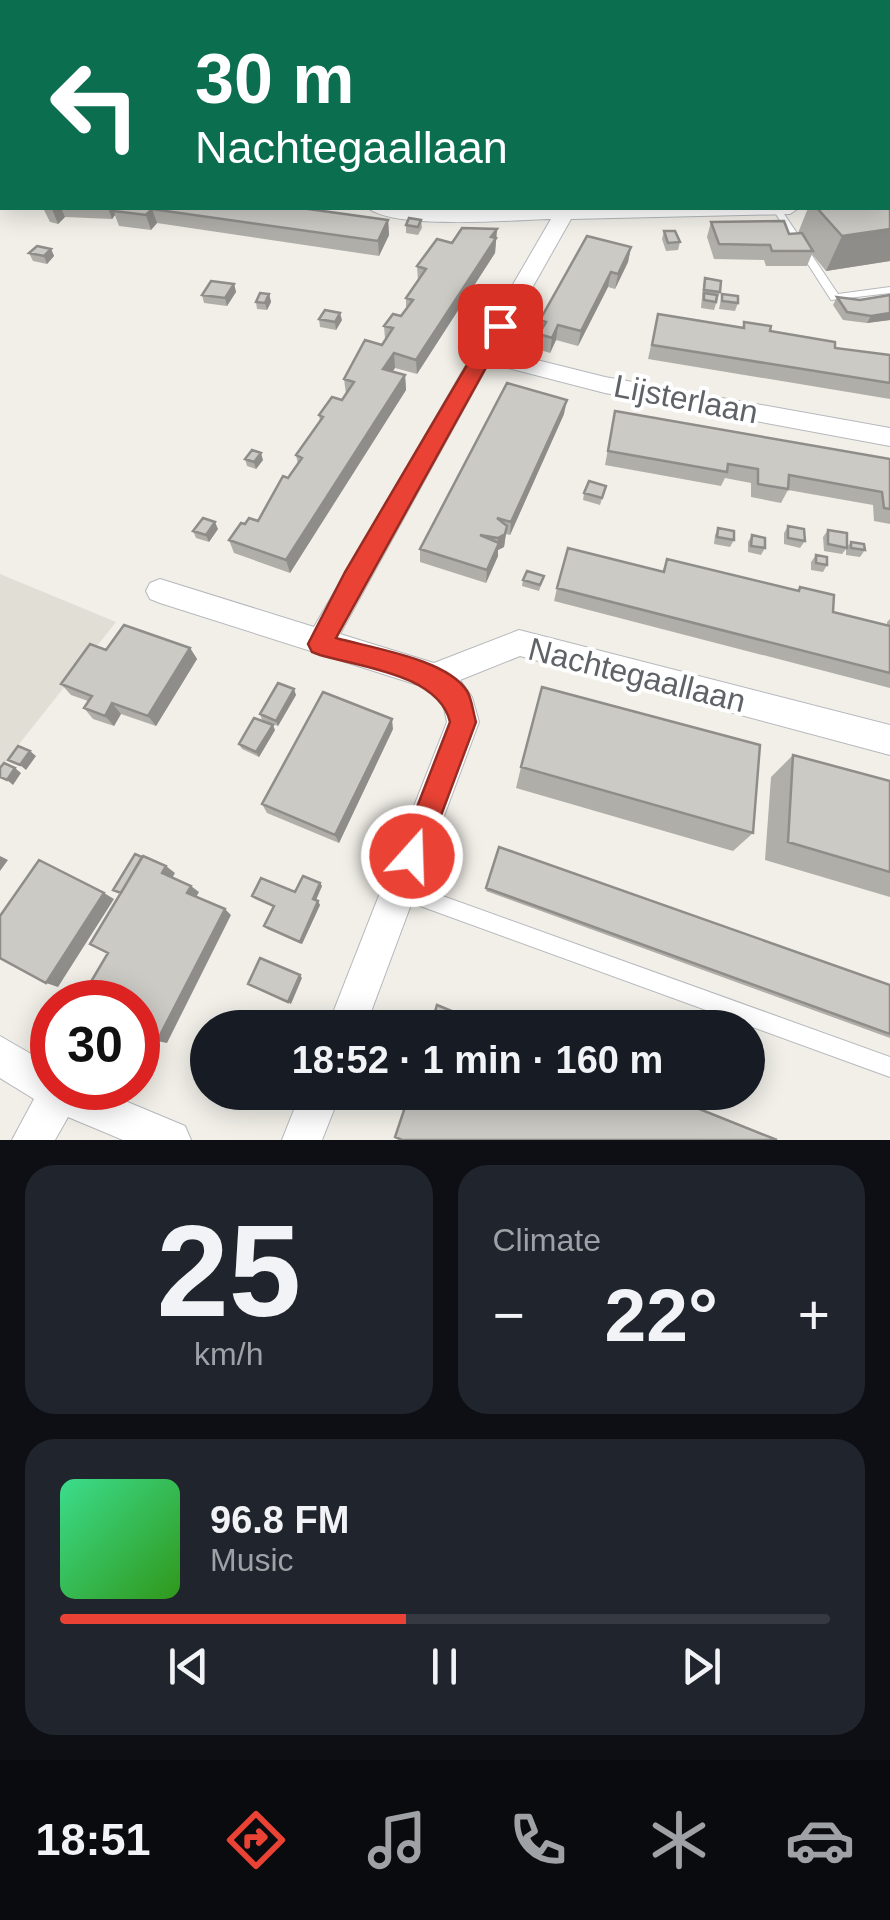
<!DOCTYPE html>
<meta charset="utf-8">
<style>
body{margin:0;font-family:Arial,sans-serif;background:#20242c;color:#f1f3f6;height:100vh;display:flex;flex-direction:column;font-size:38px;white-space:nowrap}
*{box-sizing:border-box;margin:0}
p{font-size:32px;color:#9ea1a6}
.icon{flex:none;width:55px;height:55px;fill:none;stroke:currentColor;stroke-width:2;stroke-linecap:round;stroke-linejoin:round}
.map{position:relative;height:1140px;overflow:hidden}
.details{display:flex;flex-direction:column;gap:25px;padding:25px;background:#0d0f14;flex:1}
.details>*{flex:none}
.guide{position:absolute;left:0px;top:0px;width:890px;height:210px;box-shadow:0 5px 25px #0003;background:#0b6e4f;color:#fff;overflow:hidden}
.speed{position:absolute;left:30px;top:980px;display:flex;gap:20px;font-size:50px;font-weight:700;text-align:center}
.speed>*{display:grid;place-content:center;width:130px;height:130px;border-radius:50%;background:#171b24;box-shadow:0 5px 25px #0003;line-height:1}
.speed .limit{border:15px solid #d22;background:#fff;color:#111}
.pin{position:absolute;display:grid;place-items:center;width:85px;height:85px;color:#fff;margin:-42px;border-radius:20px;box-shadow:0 5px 15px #0006}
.me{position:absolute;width:110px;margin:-55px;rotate:20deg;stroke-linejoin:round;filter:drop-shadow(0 0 8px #0008)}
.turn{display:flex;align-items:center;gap:35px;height:210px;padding:0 30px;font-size:45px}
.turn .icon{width:130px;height:130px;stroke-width:2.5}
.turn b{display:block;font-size:70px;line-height:85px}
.big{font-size:75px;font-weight:800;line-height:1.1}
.details .tile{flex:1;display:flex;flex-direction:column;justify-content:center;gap:15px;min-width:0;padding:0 35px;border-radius:30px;background:#20242c}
.details .dial{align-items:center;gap:0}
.dial b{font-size:130px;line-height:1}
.song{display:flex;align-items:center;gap:30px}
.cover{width:120px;height:120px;border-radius:15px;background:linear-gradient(135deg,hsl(150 70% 55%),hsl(110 70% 35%))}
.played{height:10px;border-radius:5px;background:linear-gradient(90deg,#ea4335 45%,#363941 45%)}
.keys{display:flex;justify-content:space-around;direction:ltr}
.heat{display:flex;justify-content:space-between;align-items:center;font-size:55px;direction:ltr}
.details .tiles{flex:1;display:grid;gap:25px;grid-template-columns:1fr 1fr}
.tile:last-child{grid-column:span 2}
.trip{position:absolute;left:190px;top:1010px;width:575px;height:100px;border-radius:50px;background:#171b24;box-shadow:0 5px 25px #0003;font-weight:800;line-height:100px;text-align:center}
.menu{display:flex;height:160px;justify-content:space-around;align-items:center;background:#090b0e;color:#9ea1a6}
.menu .icon{width:70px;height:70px}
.menu .on{color:#ea4335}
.menu b{font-size:45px;color:#f1f3f6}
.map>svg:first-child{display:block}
</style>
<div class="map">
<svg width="890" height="1140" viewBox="0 0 890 1140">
<rect width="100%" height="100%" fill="#f1efe8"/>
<path fill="#e1ded6" d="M0,574L116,622L0,768Z"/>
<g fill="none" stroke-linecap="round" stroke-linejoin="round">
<defs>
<path id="lane" d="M772,208H780L838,294L890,287V293L831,300Z
M401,881L890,1057V1077L401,899L395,896L392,890L395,884Z"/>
<path id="street" d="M888,49L890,50V61L888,60Z
M0,51H2V61H0Z
M0,149H2V159H0Z
M368,208H799L790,214L571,219L497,350L605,377L890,428V446L605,393L489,363L340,634L434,663L519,630L890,725V755L520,656L460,680L472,697L479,722L365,1028H327L447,722L443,704L424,687L160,603L150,599L146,591L150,583L160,579L314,627L551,219C513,220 395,230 368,208Z
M0,1036L52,1066V1088H94L185,1126L191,1140H123L68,1117L55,1140H12L34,1099L0,1078Z
M301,1092H341L322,1140H282Z"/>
</defs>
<use href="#lane" stroke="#b5b8bc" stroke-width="2"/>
<use href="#street" stroke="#b5b8bc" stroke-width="2"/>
<use href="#lane" fill="#fff" fill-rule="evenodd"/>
<use href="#street" fill="#fff" fill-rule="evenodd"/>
</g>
<path fill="#afaea9" d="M363,0H411L376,2H366Z
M873,0H890V10H888V2H875Z
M0,58H2V90H0Z
M889,93H890V124L888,122V97Z
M890,189V261L826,271L812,254L807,266H766L764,260L714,259L707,237L711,222L789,234L798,233L808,208H888Z
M42,208H301L388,220L389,235L379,256L157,223L151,230L119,226L115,215L112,219L65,217L58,224L50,222L43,208Z
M421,220L422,228L418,235L406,233V225Z
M497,229L495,253L417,374L395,368L392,371L405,375L406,390L290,573L234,553L229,540L245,524L258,521L298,464L296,455L320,421L319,415L342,400L346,394L344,379L382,345L385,339L384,326L401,316L406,309V298L418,281L417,266L452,243Z
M664,231L680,242L678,250L666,251L662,239Z
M631,247L628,262L615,289L608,287L578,346L556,340L550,353L537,349L540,320Z
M51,249L54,256L47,264L33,261L29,253Z
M705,278L720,292L714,310L701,308L703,286Z
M234,284L236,292L227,306L204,303L202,295Z
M269,294L271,302L267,310L257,309L256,302Z
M722,294L738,303L735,311L719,309Z
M890,295V320L867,323L843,320L833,305L837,297L860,300Z
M658,314L742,328L744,322L770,331L835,348L890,355V399L648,359Z
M319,319L342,320L336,330L320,327Z
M615,411L890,459V524L874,521L873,505L788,490L781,503L751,497V483L725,478L721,486L605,465Z
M564,414L510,535L506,534L504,547L498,550V556L486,583L420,562V549Z
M245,459L263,460L256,469L247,466Z
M606,486L600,505L583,500L584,493Z
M788,526L805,541L800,548L784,544V533Z
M718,528L734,540L730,547L714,544L715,535Z
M218,529L209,542L196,538L193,531Z
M828,530L847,547L851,542L865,550L860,557L846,555V549L842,554L824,551L823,537Z
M752,535L765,548L761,555L748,552V542Z
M816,555L827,565L823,572L811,570V562Z
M667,559L797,591L800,587L833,612L887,626V622L890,619V688L554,601L557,588L662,572Z
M523,580L542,582L539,591L522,586Z
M190,648L197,659L156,726L121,714L114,726L93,719L84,708L88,701L71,695L61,684L106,650Z
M296,695L278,726L262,720L260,714Z
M393,729L339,843L267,813L262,804Z
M275,730L259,757L242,749L239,744Z
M793,755L890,781V897L765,860L771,777Z
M521,767L753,833L733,851L516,788Z
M499,847L890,985V1038L486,891Z
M320,883L322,886L316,900L320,905L302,944L267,929L264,926L274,907L255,899L252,896L295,892Z"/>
<path fill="#8f8d8a" d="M2,166V202L0,205V168Z
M53,208H61L65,217L58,224L52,209Z
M108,208H122L114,211L115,215L112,219Z
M152,209L157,223L151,230L146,215Z
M388,220L389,235L379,256L378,241Z
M497,229L495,253L417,374L416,360Z
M890,229V261L826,271L842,236Z
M631,247L628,262L615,289L618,274Z
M51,249L54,256L47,264L44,256Z
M611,272L608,287L578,346L581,331Z
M234,284L236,292L227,306L225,298Z
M269,294L271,302L267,310L265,303Z
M340,313L342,320L336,330L335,322Z
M890,313V320L867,323L871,316Z
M558,325L556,340L550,353L552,338Z
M394,353L395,368L385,383L383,369Z
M405,375L406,390L290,573L286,560Z
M567,400L564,414L510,535L511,522Z
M261,453L263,460L256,469L254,462Z
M215,522L218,529L209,542L206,535Z
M507,526L504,547L498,550V556L486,583L487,570L497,548L498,538Z
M190,648L197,659L156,726L148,716Z
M294,689L296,695L278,726L276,721Z
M112,703L121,714L114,726L105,716Z
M392,719L393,729L339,843L335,835Z
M273,725L275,730L259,757L256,752Z
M30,751L36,756L26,770L20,765Z
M15,768L21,773L13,785L7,780Z
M0,856L8,860L0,871Z
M166,866L175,873L171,880L162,873Z
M320,883L322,886L315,902L313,899Z
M191,886L199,892L195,899L187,893Z
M104,893L114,899L58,987L46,983Z
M318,901L320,905L302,944L300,942Z
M225,909L231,915L167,1043L157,1041Z
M300,975L302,978L291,1004L288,1002Z"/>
<path fill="#cccac5" stroke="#8f8d8a" stroke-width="2.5" d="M228,0H253L252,2H227Z
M484,0H503L504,2H484Z
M552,0H566L568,2H553Z
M642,0H668L669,2H643Z
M692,0H724L725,2H682H693Z
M805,0H830L832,2H807Z
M0,58H2V75H0Z
M0,108L2,109V124L0,123Z
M890,149V163L888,164V150Z
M888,189H890V229L842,236L817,208H888Z
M116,208H301L388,220L378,241L152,209L146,215L114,211Z
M409,218L421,220L418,227L406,225Z
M784,221L789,234L802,233L813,251H772L770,245L719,244L711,222Z
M462,228L497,229L491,237L496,238L416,360L394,353L383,369L405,375L286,560L229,540L241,523L245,524L249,518L258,521L283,476L288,478L302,458L296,455L323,417L319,415L332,397L342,400L354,382L344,379L365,340L382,345L393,328L384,326L393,314L401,316L413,300L406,298L426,269L417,266L437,239L452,243Z
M664,231H675L680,242L668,243Z
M587,236L631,247L618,274L611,272L581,331L558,325L552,338L539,334L546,322L540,320Z
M37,246L51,249L44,256L29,253Z
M705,278L721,281L720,292L704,290Z
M211,281L234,284L225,298L202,295Z
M260,293L269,294L265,303L256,302Z
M704,293L717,295L716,302L704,300Z
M722,294L738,296V303L722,301Z
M890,295V313L871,316L847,312L837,297L860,300Z
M325,310L340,313L335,322L319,319Z
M658,314L744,328V322L771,326L770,331L835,342V348L890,355V383L652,345Z
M507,383L567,400L511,522L497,518L507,526L505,534L498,538L480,535L499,543L487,570L420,549Z
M615,411L890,459V509L884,508L882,492L789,475L788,489L758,484V469L728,464L727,472L608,451Z
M252,450L261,453L254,462L245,459Z
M589,481L606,486L602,498L584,493Z
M203,518L215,522L206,535L193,531Z
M788,526L804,529L805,541L788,538Z
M718,528L734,531V540L717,537Z
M828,530L847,533V548L828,544Z
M752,535L765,538V548L751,546Z
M851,542L864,544L865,550L851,548Z
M568,548L664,572L667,559L799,591L800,587L834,595L833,612L890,626V673L557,588Z
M816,555L827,557V565L816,563Z
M527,571L544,576L540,585L523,580Z
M124,625L190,648L148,716L112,703L105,716L84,708L92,696L61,684L90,644L106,650Z
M278,683L294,689L276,721L260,714Z
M542,687L760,745L753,833L521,767Z
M323,692L392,719L335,835L262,804Z
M254,718L273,725L256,752L239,744Z
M18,746L30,751L20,765L8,760Z
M793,755L890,781V872L788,842Z
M4,763L15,768L7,780L0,777V768Z
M499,847L890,985V1034L486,888Z
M135,854L142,857L121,893L113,890Z
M143,856L166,866L162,873L191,886L187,893L225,909L157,1041L138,1031V1002H79L108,953L90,944Z
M39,860L104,893L46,983L0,958V916Z
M303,876L320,883L313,899L318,901L300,942L264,926L274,906L252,896L261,878L295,892Z
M260,958L300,975L288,1002L248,984Z
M437,1005L493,1028H430Z
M410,1092H657L777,1140H402L395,1137Z"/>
<path fill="#ea4335" stroke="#982c22" stroke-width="2.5" d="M500,320L509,326L336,638C371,648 447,659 467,691C472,699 473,712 476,722L422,866L412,870L403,866L398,856L450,722C439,675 362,667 320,655L312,652L308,644L345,572L490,326Z"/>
<g text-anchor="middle" stroke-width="8" stroke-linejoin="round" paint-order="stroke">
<g font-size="32" fill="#5f6368" stroke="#fff">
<text transform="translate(686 399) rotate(11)" y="11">Lijsterlaan</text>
<text transform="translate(637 675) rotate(14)" y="11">Nachtegaallaan</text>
</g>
</g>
</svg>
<div class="speed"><div class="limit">30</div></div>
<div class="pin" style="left:500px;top:326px;background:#d93025"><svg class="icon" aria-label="arrive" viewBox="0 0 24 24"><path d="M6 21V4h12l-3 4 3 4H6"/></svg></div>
<svg class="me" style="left:412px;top:856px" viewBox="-20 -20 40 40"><circle r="17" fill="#ea4335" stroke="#fff" stroke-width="3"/><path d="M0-11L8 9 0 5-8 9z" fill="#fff"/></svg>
<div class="trip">18:52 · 1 min · 160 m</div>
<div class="guide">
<div class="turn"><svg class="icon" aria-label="left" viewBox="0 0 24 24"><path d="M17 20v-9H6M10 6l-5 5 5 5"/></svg><div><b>30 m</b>Nachtegaallaan</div></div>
</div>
</div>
<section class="details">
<div class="tiles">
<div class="tile dial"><b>25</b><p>km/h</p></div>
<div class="tile"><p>Climate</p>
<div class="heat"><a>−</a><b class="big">22°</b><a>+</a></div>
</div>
<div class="tile">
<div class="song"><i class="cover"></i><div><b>96.8 FM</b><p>Music</p></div></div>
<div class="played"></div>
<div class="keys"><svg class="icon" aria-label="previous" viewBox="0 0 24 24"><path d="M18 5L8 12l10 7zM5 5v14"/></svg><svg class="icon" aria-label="pause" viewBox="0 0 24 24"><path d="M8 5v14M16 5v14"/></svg><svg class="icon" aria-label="next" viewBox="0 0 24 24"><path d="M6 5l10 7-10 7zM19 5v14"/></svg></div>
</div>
</div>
</section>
<nav class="menu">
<b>18:51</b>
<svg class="icon on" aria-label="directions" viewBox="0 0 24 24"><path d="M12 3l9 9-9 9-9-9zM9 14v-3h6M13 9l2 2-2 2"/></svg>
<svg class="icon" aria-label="music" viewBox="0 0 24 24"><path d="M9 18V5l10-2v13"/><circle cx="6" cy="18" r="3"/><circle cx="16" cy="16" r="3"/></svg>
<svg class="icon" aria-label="phone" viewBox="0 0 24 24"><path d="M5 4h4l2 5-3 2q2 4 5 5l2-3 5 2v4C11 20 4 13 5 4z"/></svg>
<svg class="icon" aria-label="climate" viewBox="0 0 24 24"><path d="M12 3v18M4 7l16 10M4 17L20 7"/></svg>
<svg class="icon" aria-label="car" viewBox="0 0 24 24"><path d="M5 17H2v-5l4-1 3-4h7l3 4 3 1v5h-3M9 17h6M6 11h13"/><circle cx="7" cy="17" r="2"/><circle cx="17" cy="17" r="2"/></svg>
</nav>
